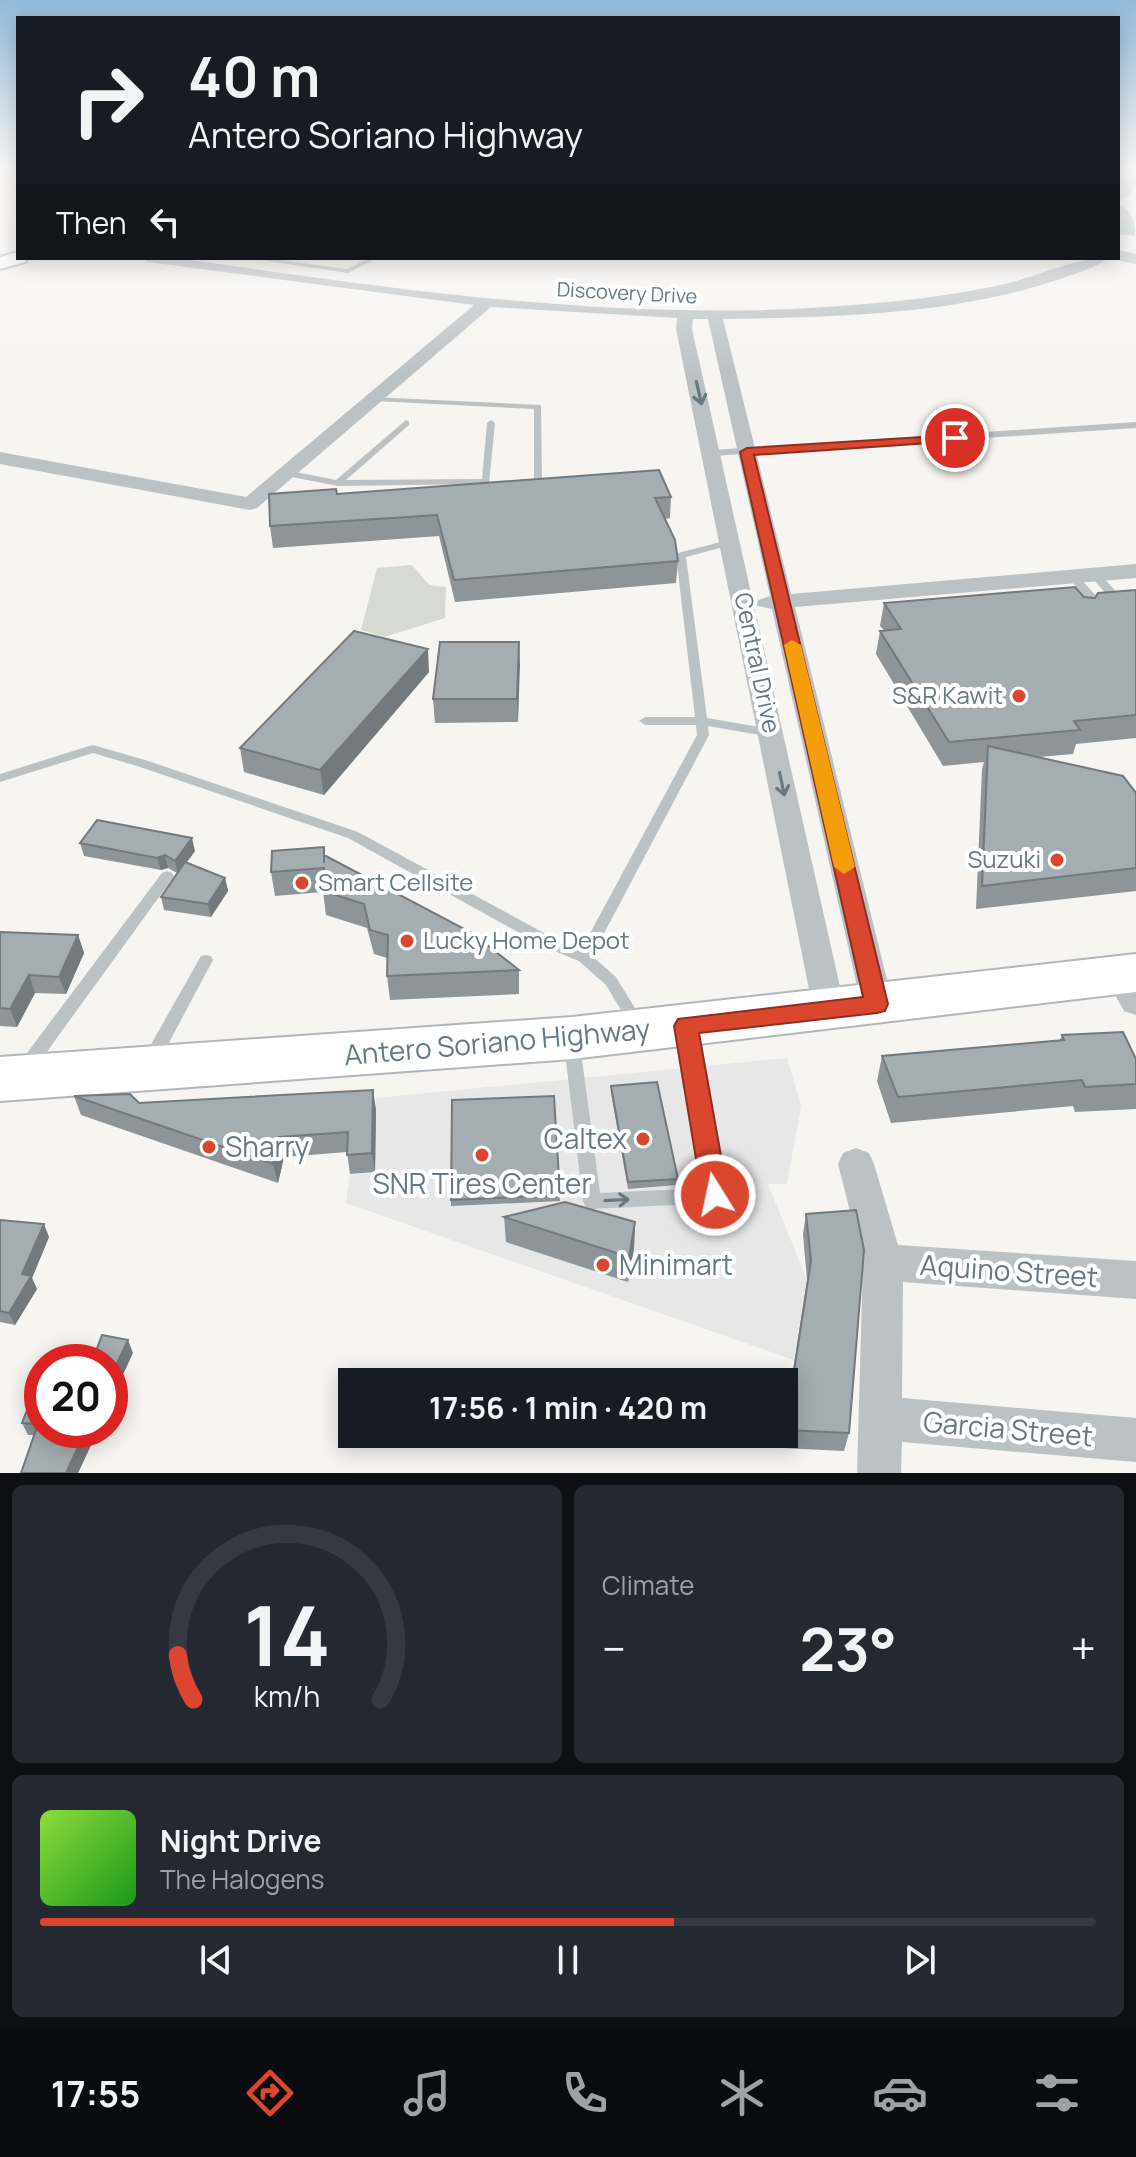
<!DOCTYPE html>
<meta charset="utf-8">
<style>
body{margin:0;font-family:Manrope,sans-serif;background:#242831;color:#f1f3f6;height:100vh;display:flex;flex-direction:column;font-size:30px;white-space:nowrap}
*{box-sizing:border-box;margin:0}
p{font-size:26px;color:#9ea1a6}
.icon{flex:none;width:44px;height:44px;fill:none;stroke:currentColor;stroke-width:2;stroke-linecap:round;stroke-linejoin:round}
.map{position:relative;height:1473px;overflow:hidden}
.details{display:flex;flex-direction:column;gap:12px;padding:12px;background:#0d0f14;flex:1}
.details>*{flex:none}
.top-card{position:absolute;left:16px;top:16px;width:1104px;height:244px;border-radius:0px;box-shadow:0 4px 20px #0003;background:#171b24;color:#f1f3f6;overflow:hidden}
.speed{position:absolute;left:24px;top:1344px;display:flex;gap:16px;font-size:40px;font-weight:700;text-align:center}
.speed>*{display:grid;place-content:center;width:104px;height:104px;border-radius:50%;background:#171b24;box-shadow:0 4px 20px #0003;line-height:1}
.speed .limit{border:12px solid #d22;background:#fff;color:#111}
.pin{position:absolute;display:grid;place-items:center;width:68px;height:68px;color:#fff;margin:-34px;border:4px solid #fff;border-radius:50%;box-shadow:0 2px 8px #0007}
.me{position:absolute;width:88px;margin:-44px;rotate:350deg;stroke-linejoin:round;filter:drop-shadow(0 0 6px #0008)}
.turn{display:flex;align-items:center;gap:28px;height:168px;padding:0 40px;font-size:36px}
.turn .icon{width:104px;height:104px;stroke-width:2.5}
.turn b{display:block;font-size:56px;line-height:68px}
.then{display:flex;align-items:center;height:76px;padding:0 40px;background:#0003;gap:16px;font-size:30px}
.big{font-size:60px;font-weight:700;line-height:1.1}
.details .widget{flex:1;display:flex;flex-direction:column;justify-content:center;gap:12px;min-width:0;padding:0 28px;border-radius:12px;background:#242831}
.details .dial{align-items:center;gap:0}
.dial svg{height:208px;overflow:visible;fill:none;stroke:#363941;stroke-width:7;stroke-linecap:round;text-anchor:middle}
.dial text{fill:#f1f3f6;stroke:none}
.song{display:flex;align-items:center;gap:24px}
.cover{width:96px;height:96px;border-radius:12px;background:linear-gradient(135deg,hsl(90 70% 55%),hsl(120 70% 35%))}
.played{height:8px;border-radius:4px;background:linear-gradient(90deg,#da462e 60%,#363941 60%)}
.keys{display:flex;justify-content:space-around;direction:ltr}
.heat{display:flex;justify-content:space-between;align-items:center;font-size:44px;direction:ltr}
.details .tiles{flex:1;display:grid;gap:12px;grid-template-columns:1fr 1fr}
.widget:last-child{grid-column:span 2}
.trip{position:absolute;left:338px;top:1368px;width:460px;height:80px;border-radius:0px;background:#171b24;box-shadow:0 4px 20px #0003;font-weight:700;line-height:80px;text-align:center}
.menu{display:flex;height:128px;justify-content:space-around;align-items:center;background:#090b0e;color:#9ea1a6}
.menu .icon{width:56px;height:56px}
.menu .on{color:#da462e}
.menu b{font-size:36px;color:#f1f3f6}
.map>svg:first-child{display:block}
</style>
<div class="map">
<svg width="1136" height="1473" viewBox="0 0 1136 1473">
<rect width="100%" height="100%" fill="#f6f5f2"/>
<path fill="#e6e7e6" d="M787,1058L801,1106L787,1184H768L807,1280L794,1360L346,1203L350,1175L375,1172L376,1098Z"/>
<path fill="#d6dad2" d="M412,565L429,585L446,587L445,618L384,637L361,630L377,568Z"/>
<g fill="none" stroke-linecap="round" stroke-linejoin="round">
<path fill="#b4c2c5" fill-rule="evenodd" d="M1118,169H1126L1136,177C1136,188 1130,198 1118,201Z
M1118,205C1131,208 1136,224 1135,236L1118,234Z"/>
<defs>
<path id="secondary" d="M18,252V258H28L25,262L0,269V257Z"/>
<path id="primary" d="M1136,954V992L572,1059L0,1101V1057L572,1017Z"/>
</defs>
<use href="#secondary" stroke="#b1b7bb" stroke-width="4"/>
<use href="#primary" stroke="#b0b6b9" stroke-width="4"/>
<path fill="#bcc1c4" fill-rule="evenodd" d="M247,258H265L347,269L368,259L373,260L348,273Z
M371,397L541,405L542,479L538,482L534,479V409L374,401H371Z
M491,420L495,423L489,484L338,486L286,476L282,473L286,470L336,480L406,420L409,421V425L346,480L482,479L487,423Z
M1136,422V428L713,456L709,453L713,450Z
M732,539L737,542L735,544L686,557L707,718L772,729L778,733L772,737L708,726L709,735L592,956L616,977L644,1023L641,1027L636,1029L631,1027L606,985L579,961L545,947L348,838L137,766L93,753L0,782V774L89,746L93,745L145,760L358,832L555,939L581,950L697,735L696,725H645L639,721L645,717H695L676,555L678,553Z
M1095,572L1099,573L1121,597L1122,599L1121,601H1113L1091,577L1090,575Z
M1073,574L1077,575L1099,599L1100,601L1099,603H1091L1069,579V575Z
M167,871L172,873L174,876L172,879L33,1071L27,1072L21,1071L19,1066L21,1061L162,873Z
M206,955L211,956L213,960L157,1065L151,1066L145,1065L143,1060L145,1055L201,956Z
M687,1023L692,1025L695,1029L724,1195L721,1200L715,1203L592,1209L586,1207L583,1201L564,1045L566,1041L572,1039L578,1041L580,1045L600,1193L705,1188L679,1029L682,1025Z"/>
<path fill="#bcc1c4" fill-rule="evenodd" d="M141,258H177C380,287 586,318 792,309C860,305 929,300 996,286C1033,279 1071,258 1107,258C1096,268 1077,273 1063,278C956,315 835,317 723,319L791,594L1136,564V578L795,607L893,1004L889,1013L877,1017L865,1013L861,1004L772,609L754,605L845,1009L841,1018L829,1022L817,1018L813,1009L676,329L677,318L491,307L257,508L250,510L0,464V452L246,497L474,305L148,262ZM693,319H708L770,596L753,602L692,329Z
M1120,963L1131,966L1136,974V1015L1124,1011L1104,975L1109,966Z
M856,1148L869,1153L874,1164L898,1245L1136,1261V1299L903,1282L902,1398L1136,1418V1462L902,1442L901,1473H857L863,1262L838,1164L843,1153Z"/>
<path fill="#bcc1c4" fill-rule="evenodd" d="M1118,250L1136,254V264L1112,259L1118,258Z"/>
<use href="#secondary" fill="#fff" fill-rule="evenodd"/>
<use href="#primary" fill="#fff" fill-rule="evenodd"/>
</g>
<path fill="#8d9599" d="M337,494L671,497L670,518L665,519L678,561L676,583L455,602L439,536L273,548L270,526Z
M1136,590V738L1076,744L1073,754L1039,757L1136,793V891L976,909L982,769L984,762L943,766L876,654L880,631L884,630L880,626L884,603L1084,597L1095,598Z
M519,642L518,722L435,723L433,699Z
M429,672L324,795L244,772L240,748Z
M80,843L195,851L186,863L225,878L228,891L211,917L164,910L161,897L177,873L168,868L161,870L84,856Z
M324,847L325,856L519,970V994L390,1000L387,976V958L374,954L367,928L326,915L323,892L275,896L271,872Z
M0,932L78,935L84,953L66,994L35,993L17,1027L0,1026Z
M1062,1035L1136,1059V1109L1075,1112L1073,1106L891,1123L877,1081L882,1056L1060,1040Z
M611,1086L678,1179L677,1185L628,1189L611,1093Z
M74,1096L139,1103L376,1109L375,1172L350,1174L347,1152L284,1157L278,1183L81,1115Z
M554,1096L560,1201L451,1206V1200Z
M806,1214L849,1433L844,1451L781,1448L783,1434H784V1427L807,1280L803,1234Z
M504,1217L635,1222L634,1248L628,1282L506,1242Z
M0,1220L49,1237L32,1278L37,1289L15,1325L0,1322Z
M42,1372V1430H98L78,1473H21L34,1435H28L22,1423Z"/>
<path fill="#73797d" d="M519,642L520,665L518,722L517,699Z
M428,649L429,672L324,795L320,770Z
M192,838L195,851L178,874L175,861Z
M165,855L168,868L161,870L157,858Z
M225,878L228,891L211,917L208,904Z
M78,935L84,953L66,994L59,977Z
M29,975L35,993L17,1027L10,1009Z
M373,1090L376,1109L375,1172L372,1153Z
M279,1137L284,1157L278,1183L273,1164Z
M635,1222L634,1248L628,1282L629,1257Z
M44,1224L49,1237L32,1278L37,1289L15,1325L9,1313L22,1274Z
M128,1340L133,1353L110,1403V1378Z
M86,1430H98L78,1473H66Z"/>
<path fill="#a4adb2" stroke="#73797d" stroke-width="2" d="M659,470L671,497L655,498L675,540L678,561L454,580L437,515L270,526L269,494L336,489L337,494Z
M1075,587L1084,597L1095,598L1098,593L1136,590V715L1074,721L1080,730L949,742L880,631L901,629L884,603Z
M354,631L428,649L320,770L240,748Z
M440,642H519L517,699H433Z
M988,746L1123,776L1136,793V868L982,886Z
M97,820L192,838L175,861L165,855L157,858L80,843Z
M324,847V863V855L472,933L519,970L387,976L388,935L370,930L364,904L323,891L324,868L271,872L272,851Z
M185,862L225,878L208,904L161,897Z
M0,932L78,935L59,977L29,975L10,1009L0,1008Z
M1123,1032L1136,1059V1084L1085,1087L1082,1080L898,1097L882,1056L1064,1040L1062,1035Z
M657,1082L678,1179L628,1182L611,1086Z
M373,1090L372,1153L347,1155L348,1132L279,1137L273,1164L74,1096L130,1094L139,1103Z
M554,1096L560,1195L451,1200L452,1100Z
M565,1202L635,1222L629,1257L504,1217Z
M856,1210L864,1250L849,1433L785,1430L811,1261L806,1214Z
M0,1220L44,1224L22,1274L31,1276L9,1313L0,1311Z
M102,1335L128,1340L110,1378V1362H92Z
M42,1372V1430H86L66,1473H21L38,1424L22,1423Z"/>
<defs><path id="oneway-shaft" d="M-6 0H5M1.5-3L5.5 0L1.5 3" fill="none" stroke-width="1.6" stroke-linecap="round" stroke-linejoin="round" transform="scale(2)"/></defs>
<g stroke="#667882">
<use href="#oneway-shaft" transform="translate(699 393) rotate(77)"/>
<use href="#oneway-shaft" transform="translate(782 784) rotate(78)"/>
<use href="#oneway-shaft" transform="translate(617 1200) rotate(-3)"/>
</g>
<linearGradient id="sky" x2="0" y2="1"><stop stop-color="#93bada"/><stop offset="0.45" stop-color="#fbfaf9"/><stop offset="1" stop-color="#fbfaf9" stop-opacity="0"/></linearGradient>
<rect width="1136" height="376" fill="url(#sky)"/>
<path fill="#da462e" stroke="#8e2e1e" stroke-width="2" d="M955,435L961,438L959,441L754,455L888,1004L885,1011L877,1013L699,1033L728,1195L725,1203L715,1207L706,1203L702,1195L674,1026L678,1019L863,997L740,452L747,448Z"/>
<path fill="#f59e0b" d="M792,640L801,645L855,867L844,874L834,867L784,645Z"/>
<g fill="#da462e" stroke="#fff" stroke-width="3">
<circle cx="1019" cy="696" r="8"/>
<circle cx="1057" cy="860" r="8"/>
<circle cx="302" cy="883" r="8"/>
<circle cx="407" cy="941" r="8"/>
<circle cx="643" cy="1139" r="8"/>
<circle cx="209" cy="1147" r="8"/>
<circle cx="482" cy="1155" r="8"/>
<circle cx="603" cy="1265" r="8"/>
</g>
<g text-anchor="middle" stroke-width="8" stroke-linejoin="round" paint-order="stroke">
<g font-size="20" fill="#667882" stroke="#fff">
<text transform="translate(627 293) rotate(3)" y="7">Discovery Drive</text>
</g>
<g font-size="24" fill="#667882" stroke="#fff">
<text transform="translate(757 663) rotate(78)" y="8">Central Drive</text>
</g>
<g font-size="24" fill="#667882" stroke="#fff" text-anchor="end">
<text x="1003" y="704">S&amp;R Kawit</text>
<text x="1041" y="868">Suzuki</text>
<text x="318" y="891" text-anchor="start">Smart Cellsite</text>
<text x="423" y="949" text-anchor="start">Lucky Home Depot</text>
</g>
<g font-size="28" fill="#667882" stroke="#fff">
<text transform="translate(497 1042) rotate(-5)" y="10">Antero Soriano Highway</text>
<text transform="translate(1009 1271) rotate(4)" y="10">Aquino Street</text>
<text transform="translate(1008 1429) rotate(5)" y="10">Garcia Street</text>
</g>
<g font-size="28" fill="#667882" stroke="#fff" text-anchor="start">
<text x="627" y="1149" text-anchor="end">Caltex</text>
<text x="225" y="1157">Sharry</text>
<text x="482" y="1194" text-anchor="middle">SNR Tires Center</text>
<text x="619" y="1275">Minimart</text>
</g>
</g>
</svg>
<div class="speed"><div class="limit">20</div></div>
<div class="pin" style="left:955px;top:438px;background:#d93025"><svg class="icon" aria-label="arrive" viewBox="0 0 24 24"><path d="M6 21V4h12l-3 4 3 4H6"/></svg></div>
<svg class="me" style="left:715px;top:1195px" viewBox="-20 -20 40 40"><circle r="17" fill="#da462e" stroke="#fff" stroke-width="3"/><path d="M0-11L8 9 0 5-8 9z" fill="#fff"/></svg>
<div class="trip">17:56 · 1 min · 420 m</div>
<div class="top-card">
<div class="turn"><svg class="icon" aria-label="right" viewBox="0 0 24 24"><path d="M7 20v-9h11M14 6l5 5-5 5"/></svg><div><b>40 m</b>Antero Soriano Highway</div></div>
<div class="then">Then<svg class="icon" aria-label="left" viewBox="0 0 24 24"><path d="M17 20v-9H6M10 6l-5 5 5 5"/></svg></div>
</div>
</div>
<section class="details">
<div class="tiles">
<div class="widget dial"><svg viewBox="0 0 100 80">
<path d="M14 69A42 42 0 1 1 86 69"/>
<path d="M14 69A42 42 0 0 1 8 52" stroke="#da462e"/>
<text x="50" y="56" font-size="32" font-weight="700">14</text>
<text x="50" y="72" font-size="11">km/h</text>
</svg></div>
<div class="widget"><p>Climate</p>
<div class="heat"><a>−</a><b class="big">23°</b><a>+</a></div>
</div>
<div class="widget">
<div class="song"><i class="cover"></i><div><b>Night Drive</b><p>The Halogens</p></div></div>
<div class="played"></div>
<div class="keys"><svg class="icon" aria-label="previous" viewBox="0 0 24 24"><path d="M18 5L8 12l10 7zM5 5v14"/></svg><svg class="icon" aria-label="pause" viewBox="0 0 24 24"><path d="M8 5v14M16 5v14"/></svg><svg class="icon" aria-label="next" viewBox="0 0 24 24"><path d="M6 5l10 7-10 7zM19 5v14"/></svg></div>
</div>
</div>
</section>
<nav class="menu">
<b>17:55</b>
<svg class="icon on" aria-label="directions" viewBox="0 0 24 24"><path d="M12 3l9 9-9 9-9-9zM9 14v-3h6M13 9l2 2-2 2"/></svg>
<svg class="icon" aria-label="music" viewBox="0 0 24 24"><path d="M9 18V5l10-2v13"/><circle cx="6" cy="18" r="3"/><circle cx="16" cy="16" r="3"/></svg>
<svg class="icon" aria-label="phone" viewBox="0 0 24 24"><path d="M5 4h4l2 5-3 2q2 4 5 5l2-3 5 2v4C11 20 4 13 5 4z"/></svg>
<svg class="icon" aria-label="climate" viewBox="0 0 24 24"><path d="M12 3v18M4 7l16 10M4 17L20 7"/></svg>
<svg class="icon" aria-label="car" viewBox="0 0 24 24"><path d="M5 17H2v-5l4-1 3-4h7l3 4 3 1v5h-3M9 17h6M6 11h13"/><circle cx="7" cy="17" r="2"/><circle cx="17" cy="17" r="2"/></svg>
<svg class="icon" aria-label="filters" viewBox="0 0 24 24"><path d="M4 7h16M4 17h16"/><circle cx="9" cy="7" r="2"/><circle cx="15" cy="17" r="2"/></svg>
</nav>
